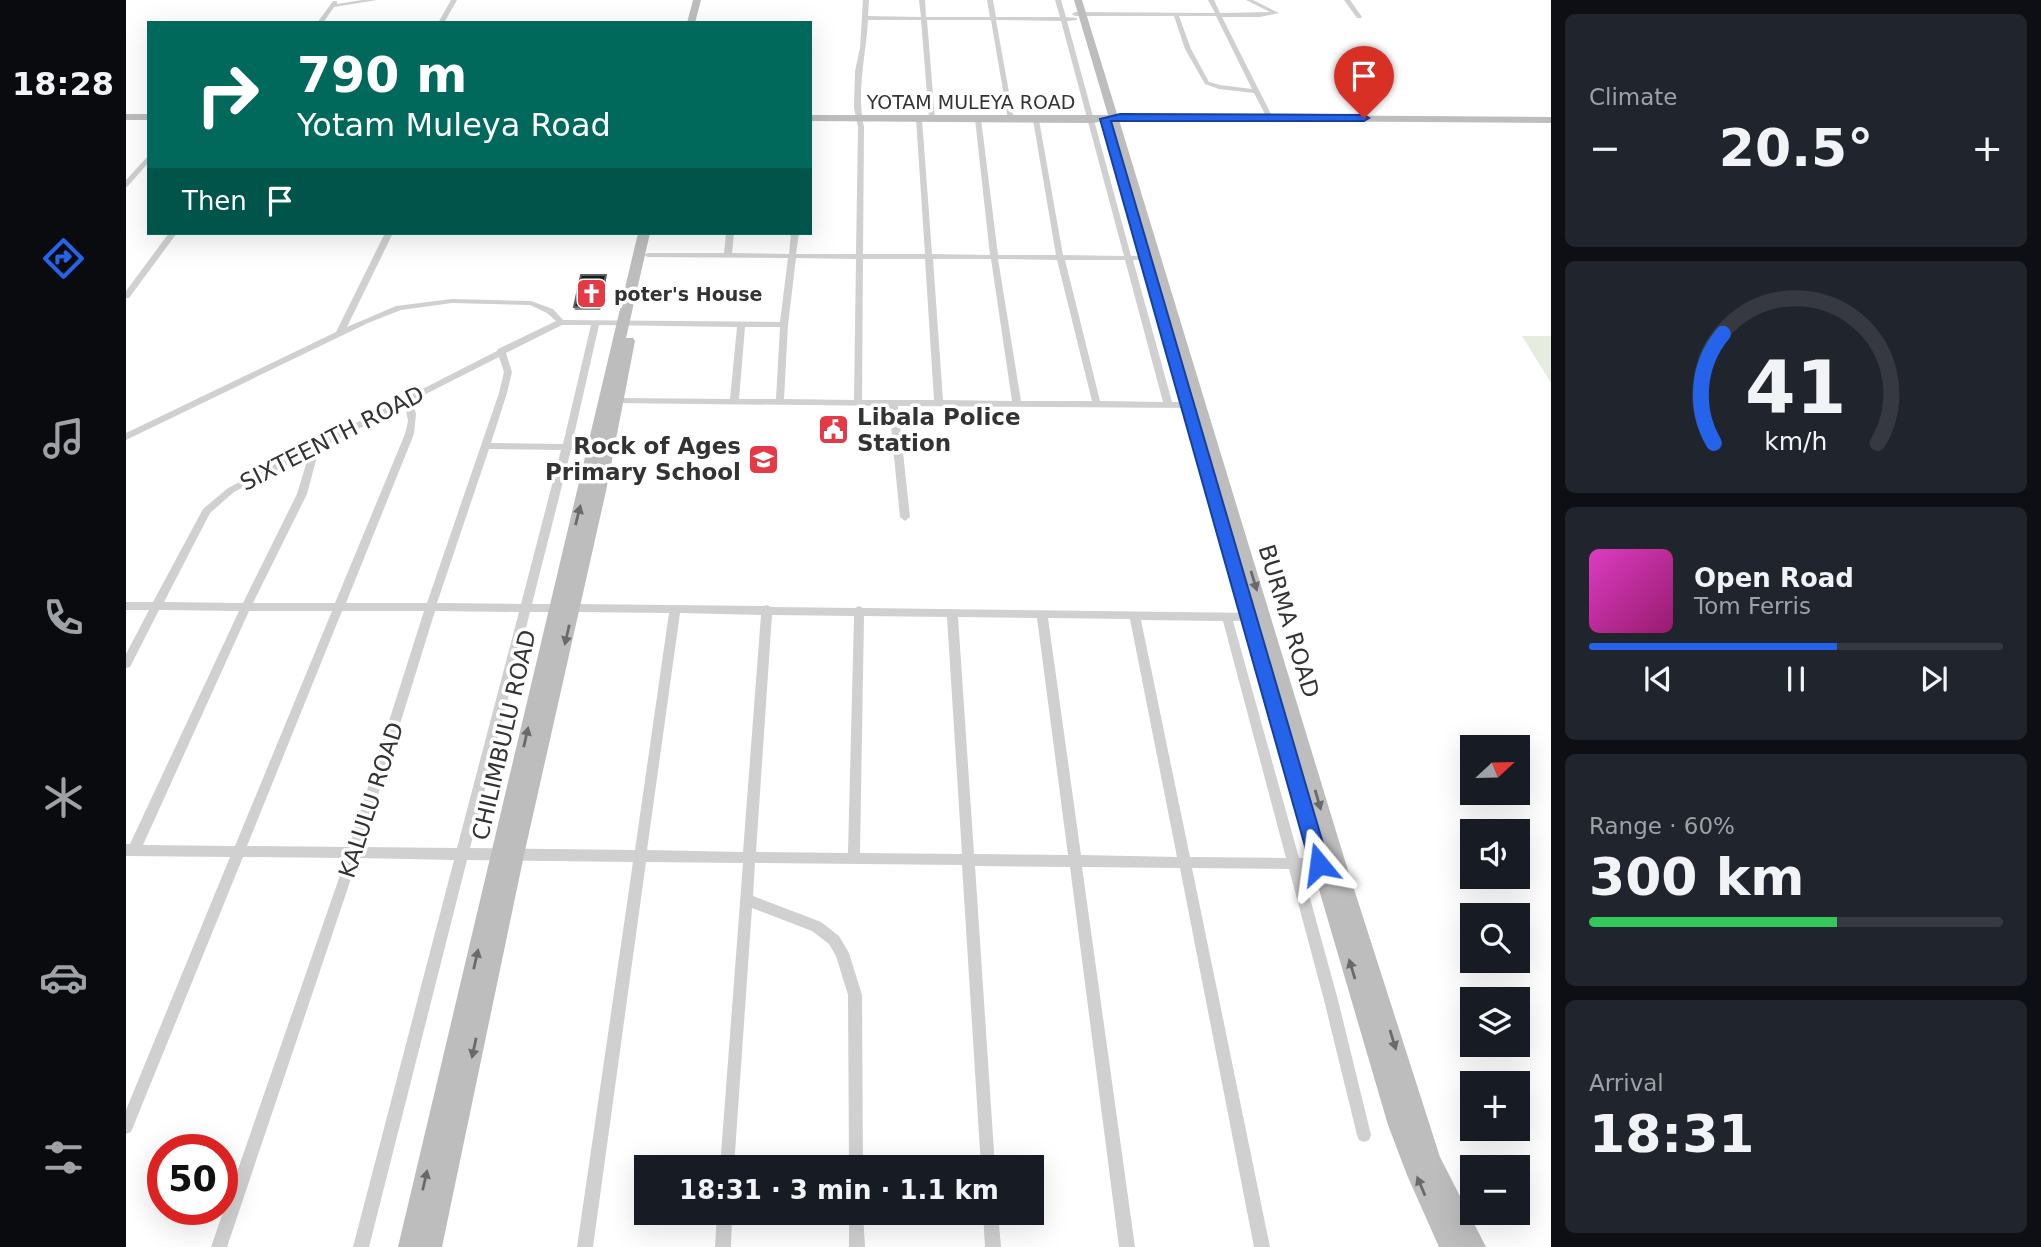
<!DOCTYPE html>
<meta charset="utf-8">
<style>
body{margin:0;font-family:"DejaVu Sans",sans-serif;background:#20242c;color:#f1f3f6;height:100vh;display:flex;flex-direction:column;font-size:26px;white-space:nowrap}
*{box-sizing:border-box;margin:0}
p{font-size:23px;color:#9ea1a6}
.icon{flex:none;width:38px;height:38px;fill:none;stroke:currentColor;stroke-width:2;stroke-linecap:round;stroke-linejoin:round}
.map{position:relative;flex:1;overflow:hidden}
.sheet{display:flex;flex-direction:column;gap:14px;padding:14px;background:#0d0f14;width:490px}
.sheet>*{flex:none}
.hud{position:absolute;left:21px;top:21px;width:665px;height:214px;border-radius:0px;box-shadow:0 7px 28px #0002;background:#00695c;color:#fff;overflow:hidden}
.needle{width:46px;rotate:68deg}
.tools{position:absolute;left:1334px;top:735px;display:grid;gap:14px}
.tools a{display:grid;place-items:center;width:70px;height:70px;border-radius:0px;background:#171b24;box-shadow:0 7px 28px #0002;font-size:35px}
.speed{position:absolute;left:21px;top:1134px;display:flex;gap:14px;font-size:35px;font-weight:700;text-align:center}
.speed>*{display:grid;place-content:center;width:91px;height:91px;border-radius:50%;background:#171b24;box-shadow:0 7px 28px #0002;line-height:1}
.speed .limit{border:10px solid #d22;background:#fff;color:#111}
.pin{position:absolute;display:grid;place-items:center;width:60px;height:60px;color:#fff;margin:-72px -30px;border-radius:50% 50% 50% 0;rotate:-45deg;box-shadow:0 0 7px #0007}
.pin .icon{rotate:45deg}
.me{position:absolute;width:77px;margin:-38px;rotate:344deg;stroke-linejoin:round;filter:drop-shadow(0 0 5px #0008)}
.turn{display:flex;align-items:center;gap:24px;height:147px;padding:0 35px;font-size:32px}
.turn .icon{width:91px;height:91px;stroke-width:2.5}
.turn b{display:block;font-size:49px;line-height:60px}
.then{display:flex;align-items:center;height:66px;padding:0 35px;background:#0003;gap:14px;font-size:26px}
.big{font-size:52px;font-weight:600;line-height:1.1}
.sheet .widget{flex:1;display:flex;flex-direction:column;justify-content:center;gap:10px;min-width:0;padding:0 24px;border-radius:10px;background:#20242c}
.sheet .dial{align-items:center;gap:0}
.dial svg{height:182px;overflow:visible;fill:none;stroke:#363941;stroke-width:7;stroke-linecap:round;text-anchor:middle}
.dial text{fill:#f1f3f6;stroke:none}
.song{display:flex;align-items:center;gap:21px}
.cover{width:84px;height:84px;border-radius:10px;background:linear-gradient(135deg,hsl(310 70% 55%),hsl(320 70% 35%))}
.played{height:7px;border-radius:4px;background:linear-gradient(90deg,#2563eb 60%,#363941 60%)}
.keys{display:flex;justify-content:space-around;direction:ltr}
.heat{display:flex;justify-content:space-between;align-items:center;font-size:38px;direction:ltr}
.charge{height:10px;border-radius:5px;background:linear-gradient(90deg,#34c759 60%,#363941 0)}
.trip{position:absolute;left:508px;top:1155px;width:410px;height:70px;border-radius:0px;background:#171b24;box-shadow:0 7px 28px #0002;font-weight:600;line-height:70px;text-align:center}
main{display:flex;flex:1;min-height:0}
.tabs{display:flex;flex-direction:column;width:126px;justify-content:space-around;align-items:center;background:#090b0e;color:#9ea1a6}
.tabs .icon{width:49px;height:49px}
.tabs .active{color:#2563eb}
.tabs b{font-size:32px;color:#f1f3f6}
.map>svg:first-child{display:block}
</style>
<main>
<nav class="tabs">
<b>18:28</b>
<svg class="icon active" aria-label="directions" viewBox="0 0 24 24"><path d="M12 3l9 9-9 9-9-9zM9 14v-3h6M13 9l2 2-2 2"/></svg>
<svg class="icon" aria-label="music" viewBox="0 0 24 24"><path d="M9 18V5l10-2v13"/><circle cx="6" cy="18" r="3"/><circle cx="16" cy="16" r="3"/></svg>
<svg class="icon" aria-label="phone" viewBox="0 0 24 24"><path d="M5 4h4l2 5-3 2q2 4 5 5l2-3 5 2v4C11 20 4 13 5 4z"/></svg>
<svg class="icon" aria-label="climate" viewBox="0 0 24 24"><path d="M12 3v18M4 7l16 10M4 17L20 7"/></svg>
<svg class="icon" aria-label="car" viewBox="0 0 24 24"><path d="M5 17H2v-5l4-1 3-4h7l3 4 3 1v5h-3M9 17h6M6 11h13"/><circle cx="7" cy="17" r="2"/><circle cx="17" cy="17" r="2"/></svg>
<svg class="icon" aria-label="filters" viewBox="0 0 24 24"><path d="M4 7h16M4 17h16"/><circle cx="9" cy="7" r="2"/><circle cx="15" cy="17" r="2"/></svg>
</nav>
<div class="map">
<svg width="1425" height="1247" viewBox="0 0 1425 1247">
<rect width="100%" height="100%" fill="#fff"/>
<path fill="#e6ecdf" d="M1396,336H1425V383Z"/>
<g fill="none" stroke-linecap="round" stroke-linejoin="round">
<path fill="#d0d0d0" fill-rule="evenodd" d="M236,0H251L208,7L197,23H191L207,1H211V4Z
M325,0H331L318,23H312Z
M737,0H743L742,16L795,17L793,0H799L800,17H864L861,0H867L870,17H934L929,0H935L940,17L951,18V20L941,21L1005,256H1030L1034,258L1030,260H1007L1046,402H1067L1071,405L1067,408L772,406L784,517L779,521L774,517L763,406L488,403V399L491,398L604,399L611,327L473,325L446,444H469L474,447L469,450H445L406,604H430L434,605L435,608L434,611L430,612H404L344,848L509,850L543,613L447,612L443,611L442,608L443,605L447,604L637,606L641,605L645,607L729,608L733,606L737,608L1129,613L1133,614L1134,617L1133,620L1107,621L1173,858H1198L1202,860L1204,864L1202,868L1198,870L1176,869L1212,1000L1245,1135L1243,1140L1238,1142L1233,1140L1231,1135L1198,1000L1163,869L1066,868L1144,1247H1128L1054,868L956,867L1009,1247H993L944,867L849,866L869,1167H855L836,865L629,863L627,896L695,922L713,936L723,953L736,995L737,1167H723L722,995L710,956L703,944L686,931L626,908L608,1167H594L617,863L520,862L467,1247H451L507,862L341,860L243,1247H227L328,860L232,858L101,1247H85L220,858L117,857L5,1132L0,1134V1110L104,857L0,856V844H4L113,611L33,610L4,667L0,668V654L23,610H0V602H27L77,509L102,488L371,351L372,349L430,321L421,313L404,305L326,303L275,310L242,323L0,440V433L210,332L259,233H267L221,327L270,306L326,299L405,301L427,309L437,320L654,322L662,258L522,257L518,255L522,253H598L600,233H608L606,253L663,254L665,233H673L670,254H730L732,127L728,108L729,71L734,48ZM742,20H795L803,119L806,121L809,119L801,20H865L882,120L885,122L888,120L870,20L935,21L998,256L937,255L913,120L910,118L907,120L930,255H872L855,119L852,117L849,119L864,255L806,254L796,119L793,117L790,119L799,254H737L738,127C730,91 740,56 742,20ZM670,258L730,259L728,400L658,399L662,325ZM737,259H799L808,400H736ZM807,259H865L886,401L817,400ZM872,259L931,260L966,401H895ZM939,260H999L1037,402L974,401ZM436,325H465L437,444L365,443L381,393L386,372L380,353ZM619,327H654L650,399H613ZM373,357L378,372L373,393L301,603H220L288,434L290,414L286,401ZM279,405L282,421L279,434L209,603H127L181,494L193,449ZM363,449L435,450L395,604L311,603ZM183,454L171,494L117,603L38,602L84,513L108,492ZM123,611H206L109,846L17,845ZM216,611H298L223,847L121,846ZM309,611L393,612L331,848L236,847ZM554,613L635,615L617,852L521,850ZM646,615L728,616L722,853L630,852ZM738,616L821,617L836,854L734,853ZM832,617L911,618L942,855L848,854ZM922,618L1004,619L1051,857L955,855ZM1015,620L1097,621L1160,858L1064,857Z
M1082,0H1088L1094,13L1144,12L1120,0H1127L1153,13L1134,17H1096L1147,118L1146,119L1141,118L1128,93L1093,89L1079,84L1059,49L1048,16H949L946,14L949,12L1089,13ZM1053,16H1090L1126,89L1094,85L1083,82L1065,49Z
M1218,0H1224L1236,17L1235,18H1231Z
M23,155V162L2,186L0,187V180Z
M43,233H51L3,298H0V291Z
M591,1213H606L605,1247H589Z
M723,1213H737L739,1247H723Z
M857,1213H872L875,1247H859Z"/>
<path fill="#bdbdbd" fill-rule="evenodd" d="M567,0H575L569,23H561Z
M948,0H956L991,114L1425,117V123L993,120L1220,864L1314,1157L1360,1247H1313L1281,1175L1262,1125L1131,678L1021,284L1030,281L983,121L965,123L684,121V115H982Z
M0,114H23V120H0Z
M512,233H524L500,338H507L509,341L480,491L398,855L316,1247H272Z"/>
</g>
<path fill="#8c8c8c" d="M480,275V279L474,310H449L448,307Z"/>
<path fill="#5f5f5f" d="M480,275V279L474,310L473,306Z"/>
<path fill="#1a1a1a" stroke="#5f5f5f" stroke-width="2" d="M455,275H480L473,306L448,307Z"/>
<defs><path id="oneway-solid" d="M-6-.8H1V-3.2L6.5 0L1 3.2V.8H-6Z" transform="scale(1.75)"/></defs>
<g fill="#6a6a6a">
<use href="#oneway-solid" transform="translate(452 515) rotate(-76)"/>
<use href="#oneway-solid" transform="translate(1128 581) rotate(73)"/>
<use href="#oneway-solid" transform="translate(441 635) rotate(103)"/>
<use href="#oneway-solid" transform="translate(400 737) rotate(-77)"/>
<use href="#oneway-solid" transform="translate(1192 800) rotate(74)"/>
<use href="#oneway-solid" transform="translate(350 959) rotate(-77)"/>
<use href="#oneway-solid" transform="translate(1226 969) rotate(-107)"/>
<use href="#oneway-solid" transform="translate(1267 1040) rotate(73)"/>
<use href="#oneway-solid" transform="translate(348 1048) rotate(102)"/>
<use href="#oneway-solid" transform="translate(299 1180) rotate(-77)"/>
<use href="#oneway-solid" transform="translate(1295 1186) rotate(-113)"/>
</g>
<path fill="#2563eb" stroke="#184099" stroke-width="2" d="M994,114L1238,115L1243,118L1238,121H985L1203,864L1200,870L1193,873L1187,870L1184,864L974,119Z"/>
<defs>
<symbol id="church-square" viewBox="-11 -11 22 22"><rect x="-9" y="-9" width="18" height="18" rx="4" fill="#e63946" stroke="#fff"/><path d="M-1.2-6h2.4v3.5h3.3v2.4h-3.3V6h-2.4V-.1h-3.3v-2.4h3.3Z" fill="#fff"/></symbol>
<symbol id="civic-square" viewBox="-11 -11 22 22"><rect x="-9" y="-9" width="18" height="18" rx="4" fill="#e63946" stroke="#fff"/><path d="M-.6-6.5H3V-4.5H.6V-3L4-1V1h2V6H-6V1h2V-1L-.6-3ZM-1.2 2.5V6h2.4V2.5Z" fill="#fff"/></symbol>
<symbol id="school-square" viewBox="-11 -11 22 22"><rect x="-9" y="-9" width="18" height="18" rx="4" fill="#e63946" stroke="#fff"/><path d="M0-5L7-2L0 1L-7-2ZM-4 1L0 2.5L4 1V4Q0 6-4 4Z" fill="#fff"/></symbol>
</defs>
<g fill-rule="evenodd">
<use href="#church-square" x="448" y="276" width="35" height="35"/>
<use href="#civic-square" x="690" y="412" width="35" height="35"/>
<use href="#school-square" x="620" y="442" width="35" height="35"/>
</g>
<g text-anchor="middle" stroke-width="7" stroke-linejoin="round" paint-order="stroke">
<g font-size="19" fill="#333" stroke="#fff">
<text x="845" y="109">YOTAM MULEYA ROAD</text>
</g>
<g font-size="19" font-weight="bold" fill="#333" stroke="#fff" text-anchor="start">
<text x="488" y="301">poter's House</text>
</g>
<g font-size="23" font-weight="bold" fill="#333" stroke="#fff" text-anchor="start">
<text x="731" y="425">Libala Police<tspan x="731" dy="26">Station</tspan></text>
<text x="615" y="454" text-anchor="end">Rock of Ages<tspan x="615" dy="26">Primary School</tspan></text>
</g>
<g font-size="23" fill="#333" stroke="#fff">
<text transform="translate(206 438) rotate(-27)" y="8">SIXTEENTH ROAD</text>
<text transform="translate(1163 621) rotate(73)" y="8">BURMA ROAD</text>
<text transform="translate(378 735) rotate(-77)" y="8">CHILIMBULU ROAD</text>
<text transform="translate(245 800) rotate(-72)" y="8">KALULU ROAD</text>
</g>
</g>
</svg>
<div class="tools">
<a><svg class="needle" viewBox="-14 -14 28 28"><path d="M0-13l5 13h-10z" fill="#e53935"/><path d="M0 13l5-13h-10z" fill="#9ea1a6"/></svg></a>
<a><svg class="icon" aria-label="sound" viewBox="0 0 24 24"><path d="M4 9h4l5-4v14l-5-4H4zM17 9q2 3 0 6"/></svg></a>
<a><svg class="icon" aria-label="search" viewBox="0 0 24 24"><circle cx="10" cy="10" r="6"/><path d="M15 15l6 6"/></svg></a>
<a><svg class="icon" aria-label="layers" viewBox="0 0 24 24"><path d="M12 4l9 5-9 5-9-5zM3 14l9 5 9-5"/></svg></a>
<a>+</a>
<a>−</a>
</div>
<div class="speed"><div class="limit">50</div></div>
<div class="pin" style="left:1238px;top:118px;background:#d93025"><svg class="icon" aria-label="arrive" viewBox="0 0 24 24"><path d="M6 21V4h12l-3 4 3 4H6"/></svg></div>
<svg class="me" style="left:1193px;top:864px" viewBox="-20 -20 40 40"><path d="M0-17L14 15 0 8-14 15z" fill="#2563eb" stroke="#fff" stroke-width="4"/></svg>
<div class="trip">18:31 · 3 min · 1.1 km</div>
<div class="hud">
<div class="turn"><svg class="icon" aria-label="right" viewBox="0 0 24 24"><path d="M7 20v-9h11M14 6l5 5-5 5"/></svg><div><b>790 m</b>Yotam Muleya Road</div></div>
<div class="then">Then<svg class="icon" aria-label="arrive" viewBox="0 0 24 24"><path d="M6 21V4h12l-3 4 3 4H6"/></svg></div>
</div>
</div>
<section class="sheet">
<div class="widget"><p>Climate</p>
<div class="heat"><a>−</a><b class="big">20.5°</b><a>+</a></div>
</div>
<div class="widget dial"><svg viewBox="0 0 100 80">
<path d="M14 69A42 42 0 1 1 86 69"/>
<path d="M14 69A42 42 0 0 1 18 21" stroke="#2563eb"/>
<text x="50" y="56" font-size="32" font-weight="700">41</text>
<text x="50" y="72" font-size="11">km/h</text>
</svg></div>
<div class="widget">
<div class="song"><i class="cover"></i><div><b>Open Road</b><p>Tom Ferris</p></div></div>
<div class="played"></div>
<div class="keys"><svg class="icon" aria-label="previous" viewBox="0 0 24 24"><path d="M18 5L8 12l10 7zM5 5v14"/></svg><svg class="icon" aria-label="pause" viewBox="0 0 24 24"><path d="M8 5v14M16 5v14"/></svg><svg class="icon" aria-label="next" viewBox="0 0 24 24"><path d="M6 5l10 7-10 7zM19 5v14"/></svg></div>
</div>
<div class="widget"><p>Range · 60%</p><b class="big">300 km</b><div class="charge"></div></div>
<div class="widget"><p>Arrival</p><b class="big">18:31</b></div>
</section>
</main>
